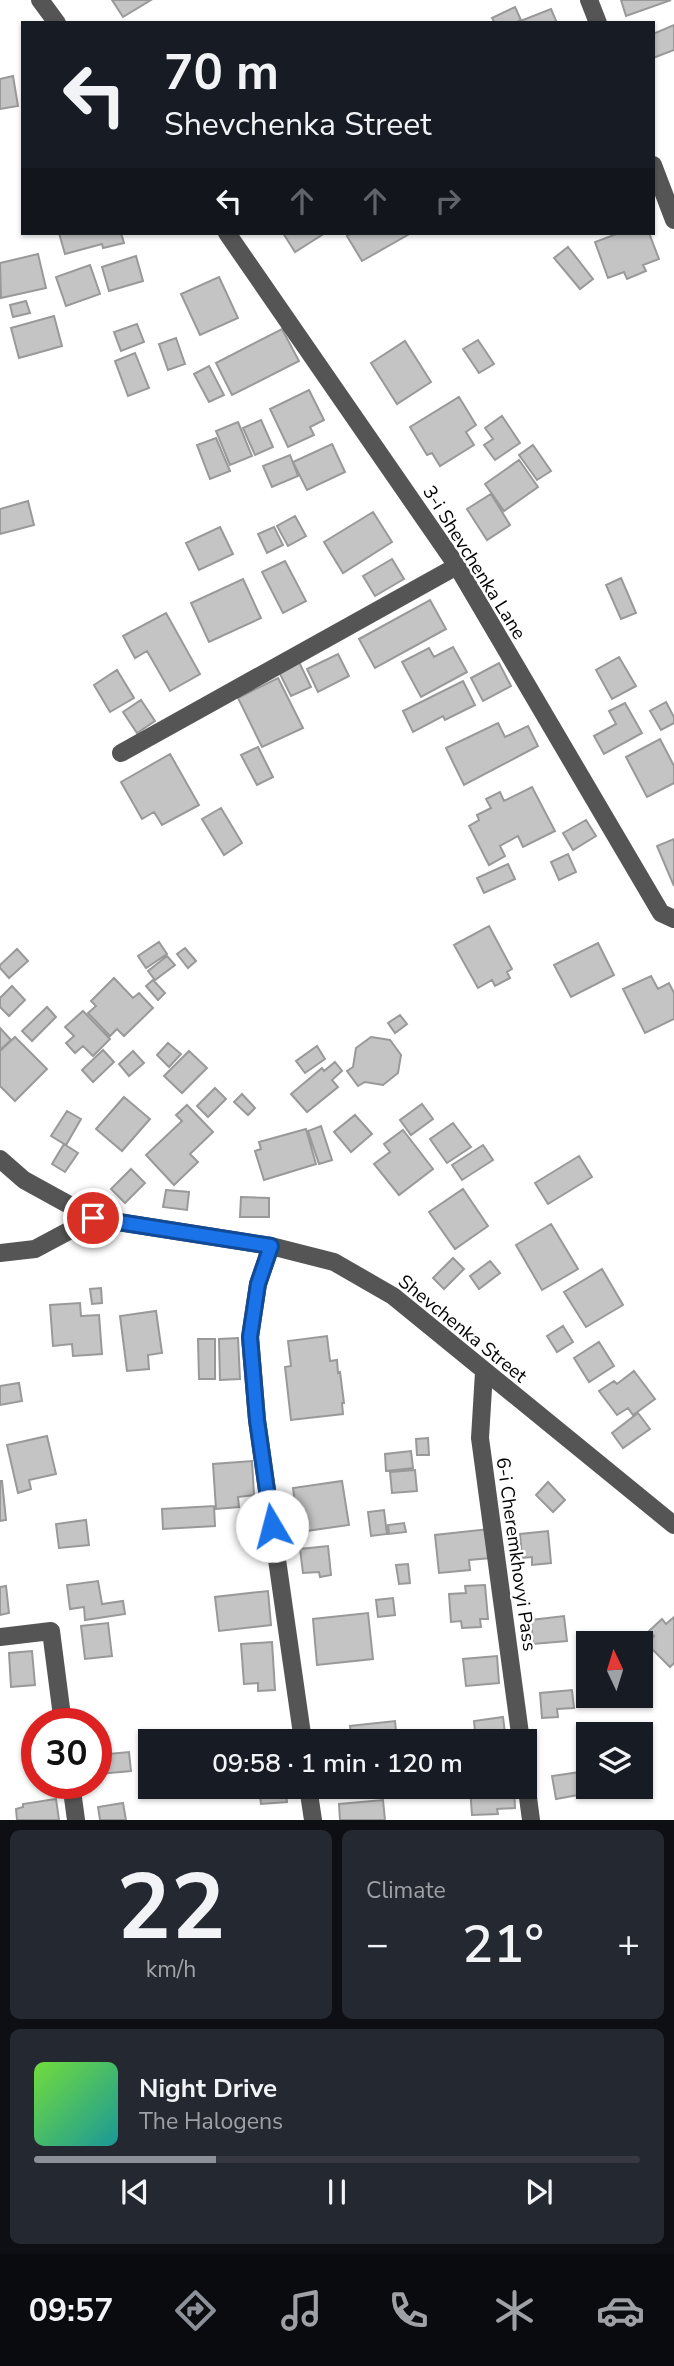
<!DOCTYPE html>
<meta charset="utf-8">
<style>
body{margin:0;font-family:"Nunito Sans",sans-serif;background:#242831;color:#f1f3f6;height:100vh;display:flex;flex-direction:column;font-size:26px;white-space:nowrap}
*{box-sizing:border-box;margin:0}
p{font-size:23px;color:#9ea1a6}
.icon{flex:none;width:38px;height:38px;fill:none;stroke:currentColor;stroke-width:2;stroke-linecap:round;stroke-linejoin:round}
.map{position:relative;height:1820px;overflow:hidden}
.sheet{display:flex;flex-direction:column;gap:10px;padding:10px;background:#0d0f14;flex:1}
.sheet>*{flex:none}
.banner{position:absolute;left:21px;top:21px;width:634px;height:214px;border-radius:0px;box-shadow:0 2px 5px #0004;background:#171b24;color:#f1f3f6;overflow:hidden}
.needle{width:46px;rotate:356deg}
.fabs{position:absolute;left:576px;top:1631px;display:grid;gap:14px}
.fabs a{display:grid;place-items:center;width:77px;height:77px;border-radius:0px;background:#171b24;box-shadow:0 2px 5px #0004;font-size:35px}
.speed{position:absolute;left:21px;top:1708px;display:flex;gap:14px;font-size:35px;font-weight:700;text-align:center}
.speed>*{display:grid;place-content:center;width:91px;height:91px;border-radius:50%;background:#171b24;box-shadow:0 2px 5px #0004;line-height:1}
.speed .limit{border:10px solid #d22;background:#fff;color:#111}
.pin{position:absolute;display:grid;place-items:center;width:60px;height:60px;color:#fff;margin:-30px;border:4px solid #fff;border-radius:50%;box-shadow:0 2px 7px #0007}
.me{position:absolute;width:77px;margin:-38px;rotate:352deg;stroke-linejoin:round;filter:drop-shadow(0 0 5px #0008)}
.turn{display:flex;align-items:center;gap:24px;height:147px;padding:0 28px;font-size:32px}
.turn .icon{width:91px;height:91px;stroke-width:2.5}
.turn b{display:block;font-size:49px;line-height:60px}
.lanes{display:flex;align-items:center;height:66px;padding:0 28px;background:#0003;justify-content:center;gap:35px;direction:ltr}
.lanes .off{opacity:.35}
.big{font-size:52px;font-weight:600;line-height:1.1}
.sheet .widget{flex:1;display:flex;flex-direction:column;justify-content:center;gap:10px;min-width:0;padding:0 24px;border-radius:10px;background:#242831}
.sheet .dial{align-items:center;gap:0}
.dial b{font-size:91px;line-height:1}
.song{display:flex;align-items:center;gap:21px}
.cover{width:84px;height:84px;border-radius:10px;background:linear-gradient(135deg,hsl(100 70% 55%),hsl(180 70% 35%))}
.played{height:7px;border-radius:4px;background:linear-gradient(90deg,#8c9099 30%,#363941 30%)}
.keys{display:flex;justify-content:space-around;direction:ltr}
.heat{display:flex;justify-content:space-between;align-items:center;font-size:38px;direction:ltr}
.sheet .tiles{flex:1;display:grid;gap:10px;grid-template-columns:1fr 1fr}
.widget:last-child{grid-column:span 2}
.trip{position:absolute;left:138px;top:1729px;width:399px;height:70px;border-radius:0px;background:#171b24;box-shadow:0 2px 5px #0004;font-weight:600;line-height:70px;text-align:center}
.menu{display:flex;height:112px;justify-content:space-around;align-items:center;background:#090b0e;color:#9ea1a6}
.menu .icon{width:49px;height:49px}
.menu .selected{color:#8c9099}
.menu b{font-size:32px;color:#f1f3f6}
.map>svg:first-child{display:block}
</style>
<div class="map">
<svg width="674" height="1820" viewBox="0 0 674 1820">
<rect width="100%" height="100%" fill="#fff"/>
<path fill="#c4c4c4" stroke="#999" stroke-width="2" d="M112,0H151L123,17Z
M621,0H671L626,16Z
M515,7L521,20L515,23H495L492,18Z
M551,9L557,23L518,22Z
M674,25V50L653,58V34Z
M13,76L18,106L0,109V79Z
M59,233H121L124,243L103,248L102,244L65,254Z
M283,233H325L295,252Z
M352,233H411L362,261L347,236Z
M619,233H649L659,259L643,265L646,271L627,279L624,272L608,278L595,242Z
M568,247L593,279L580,289L554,258Z
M38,254L46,288L1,298L0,263Z
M136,256L143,281L109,291L102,267Z
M90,265L100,294L66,306L56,277Z
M219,277L238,318L200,335L181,294Z
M26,301L30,313L13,317L10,305Z
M54,316L62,346L19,358L11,328Z
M137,324L144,342L121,351L114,332Z
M282,329L299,361L232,395L216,363Z
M176,338L185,364L168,370L159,344Z
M478,340L494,364L479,373L463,349Z
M405,341L431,382L397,404L371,363Z
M135,353L149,388L128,396L115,361Z
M209,366L224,395L209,402L194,374Z
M309,390L324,420L310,427L314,435L288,447L270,409Z
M459,397L476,425L466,432L474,445L440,466L432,453L427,455L410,427Z
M502,416L520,443L495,460L484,445L493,439L485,428Z
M261,420L273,447L255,455L243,428Z
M238,422L252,456L230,465L216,431Z
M216,438L230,471L210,479L197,445Z
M332,444L345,472L307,490L293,462Z
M533,445L551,471L537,480L519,455Z
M290,455L298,476L272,487L263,466Z
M519,460L538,487L504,511L485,484Z
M491,494L510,525L487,540L467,509Z
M28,501L34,525L0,534V509Z
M373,512L392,542L343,573L324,542Z
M295,516L306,536L288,546L277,526Z
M220,527L233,554L199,570L186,543Z
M274,527L283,545L267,553L258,534Z
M392,559L404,579L375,596L363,576Z
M285,561L306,601L283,613L262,572Z
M621,578L636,613L621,619L606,585Z
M243,579L261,618L209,642L191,603Z
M430,600L446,629L375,668L359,639Z
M166,613L200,674L170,691L147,651L135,658L123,636Z
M453,647L467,672L421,697L402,662L429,648L434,657Z
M338,654L349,676L318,692L307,669Z
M619,657L636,686L612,699L596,670Z
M299,662L311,687L291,696L279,672Z
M499,663L511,686L483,701L471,678Z
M117,670L134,698L110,712L94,685Z
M278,678L303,728L262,747L238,698Z
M463,681L475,705L445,720L443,716L413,732L403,711Z
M141,700L155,721L137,733L123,712Z
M666,702L674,717V723L661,730L650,711Z
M625,703L642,733L604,754L594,736L616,724L609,711Z
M498,723L505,737L528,726L538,746L464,785L446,748Z
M660,739L674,766V783L647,797L626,757Z
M258,747L273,777L257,785L241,755Z
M170,754L199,805L162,825L154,812L142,819L121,782Z
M532,787L555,831L523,847L518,836L500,846L505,856L489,865L469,826L479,820L477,815L491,808L486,799L500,792L504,801Z
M221,808L242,843L224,855L202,819Z
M586,820L596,836L573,850L563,833Z
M674,839V886L657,846Z
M568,854L576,872L559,880L551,862Z
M508,864L515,879L484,893L477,878Z
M489,926L512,969L507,972L510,978L495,986L492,980L478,988L454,945Z
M159,942L167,954L146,968L138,956Z
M598,943L614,975L571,997L554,965Z
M185,948L196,961L188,968L177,954Z
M17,949L28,961L9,978L0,968V965Z
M167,956L175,965L155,980L148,971Z
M651,976L658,989L669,983L674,993V1019L645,1033L623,989Z
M114,978L133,998L139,993L153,1008L124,1036L117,1029L110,1036L88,1013L96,1006L91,1001Z
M153,980L165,993L158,1000L146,986Z
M12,986L25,1000L9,1016L0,1007V998Z
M47,1007L56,1017L32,1041L22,1031Z
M83,1011L110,1039L93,1056L83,1046L75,1053L66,1043L74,1036L65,1027Z
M400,1015L407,1024L395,1033L388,1023Z
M0,1028L11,1040L0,1050Z
M15,1037L47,1069L15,1101L0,1086V1051Z
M371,1037L390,1040L401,1055L398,1073L383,1085L365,1082L358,1086L347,1071L353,1067L356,1048Z
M168,1043L181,1054L169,1067L157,1055Z
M317,1046L325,1059L305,1073L296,1061Z
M103,1050L114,1062L93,1082L82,1070Z
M133,1051L144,1063L129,1076L119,1064Z
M189,1051L207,1068L182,1093L164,1076Z
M335,1062L342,1071L332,1080L338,1087L307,1112L291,1094L322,1068L324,1071Z
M215,1088L226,1099L208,1117L197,1106Z
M242,1094L255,1108L248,1115L234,1102Z
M124,1097L150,1119L122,1151L96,1129Z
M422,1104L433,1119L411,1135L400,1120Z
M187,1105L213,1132L190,1154L198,1162L174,1185L146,1155L182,1121L176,1115Z
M67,1111L81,1119L66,1145L51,1136Z
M355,1115L372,1134L351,1152L334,1132Z
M453,1123L471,1147L447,1163L430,1139Z
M321,1126L332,1160L319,1164L308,1131Z
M306,1129L316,1164L264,1180L255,1151L261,1149L259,1142Z
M403,1130L433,1169L399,1195L374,1164L390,1152L384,1144Z
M64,1144L78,1153L65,1172L52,1164Z
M483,1145L493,1160L462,1180L452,1165Z
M579,1156L592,1177L548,1204L535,1183Z
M131,1169L145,1183L125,1203L111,1189Z
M463,1189L488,1226L455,1249L429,1212Z
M166,1190L189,1192L187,1210L163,1207Z
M241,1197L269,1198V1217H240Z
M551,1224L578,1269L542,1290L516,1245Z
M453,1258L464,1269L444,1289L433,1278Z
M490,1261L500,1273L479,1289L470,1276Z
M602,1269L623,1305L586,1327L564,1292Z
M101,1288L102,1303L92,1304L90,1289Z
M80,1303L81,1316L99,1315L102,1354L73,1356L72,1344L53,1346L50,1305Z
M156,1311L162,1353L148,1355L149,1369L127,1371L120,1316Z
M563,1326L573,1342L557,1352L547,1336Z
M327,1336L330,1361L337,1360L338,1373L340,1372L344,1403H342L343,1414L291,1420L285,1367L291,1366L288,1341Z
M238,1338L240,1379L220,1380L219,1339Z
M198,1339H215V1379H199Z
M599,1342L614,1366L589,1382L574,1358Z
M634,1371L655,1399L633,1415L628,1408L617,1415L599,1391L614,1381L617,1384Z
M19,1383L22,1401L0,1405V1386Z
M638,1413L650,1429L623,1448L612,1433Z
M47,1436L56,1474L29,1480L31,1489L18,1493L7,1445Z
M428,1438L429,1455H417L416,1439Z
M411,1451L413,1468L386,1471L385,1454Z
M252,1461L254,1495L238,1497L239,1507L216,1509L213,1464Z
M415,1470L417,1491L392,1493L390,1472Z
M0,1481H2L6,1520L0,1521Z
M342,1481L349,1525L299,1532L293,1488Z
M548,1482L565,1500L553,1512L536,1495Z
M214,1506L215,1526L163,1529L162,1509Z
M384,1510L387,1534L371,1536L368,1512Z
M86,1520L89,1545L59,1548L56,1524Z
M404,1523L406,1532L389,1534L388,1525Z
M489,1529L491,1558L469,1560L470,1570L439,1573L435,1535Z
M548,1531L551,1563L532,1565V1557L522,1558L520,1534Z
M328,1546L331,1575L320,1577L319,1572L303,1573L300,1549Z
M408,1564L410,1583L399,1584L396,1565Z
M98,1581L102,1604L123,1601L125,1614L85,1620L84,1607L70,1609L67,1585Z
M485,1585L488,1619H480L481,1627L462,1628L461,1621L451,1622L449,1594L466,1593L465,1586Z
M6,1586L9,1613L0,1615V1587Z
M268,1591L271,1625L219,1631L215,1597Z
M393,1598L395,1615L378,1617L376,1600Z
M368,1613L373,1659L317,1665L313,1619Z
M564,1616L567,1641L533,1644L531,1620Z
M674,1617V1663L670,1667L647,1644L654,1636L649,1631L662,1619L666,1624Z
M108,1623L112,1656L85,1659L81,1626Z
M272,1642L275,1690L258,1691V1683L244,1684L241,1644Z
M32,1651L35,1685L11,1687L9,1653Z
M497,1656L499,1683L466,1686L463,1659Z
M572,1690L574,1708L557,1709L558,1717L542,1718L540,1693Z
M503,1717L506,1741H476L474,1721Z
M395,1721L397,1741H352L350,1726Z
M129,1752L131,1771L99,1774L98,1755Z
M580,1772L584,1794L556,1799L552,1776Z
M259,1787H285L287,1802L261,1804Z
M470,1787H514L515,1808L497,1809L498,1814L472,1815Z
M56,1799L59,1820H17L16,1809L23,1807V1804Z
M383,1800L385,1820H340L339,1804Z
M123,1803L126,1820H100L98,1807Z"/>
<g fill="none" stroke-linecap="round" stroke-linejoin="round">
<path stroke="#555" stroke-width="18" d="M40,0L57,23
M589,0L598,23
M653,165L674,220
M227,233L457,566L661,913L674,919
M121,753L457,566
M0,1159L24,1180L93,1218L271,1246L334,1262L393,1296L674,1525
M271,1246L258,1284L250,1337L257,1420L303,1741
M0,1253L35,1249L93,1218
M484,1372L480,1438L521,1741
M0,1637L51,1631L63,1724
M525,1775L531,1820
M71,1783L76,1820
M308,1787L313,1820"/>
</g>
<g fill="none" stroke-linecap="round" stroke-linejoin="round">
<defs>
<path id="route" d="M93,1218L271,1246L258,1284L250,1337L257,1420L272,1526"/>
</defs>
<use href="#route" stroke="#114b97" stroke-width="18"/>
<use href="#route" stroke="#1a73e8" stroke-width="12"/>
</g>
<g text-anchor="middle" stroke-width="5" stroke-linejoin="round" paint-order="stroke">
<g font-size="19" fill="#000" stroke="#fff">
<text transform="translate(475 562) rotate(58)" y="7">3-i Shevchenka Lane</text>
<text transform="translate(463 1328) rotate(39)" y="7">Shevchenka Street</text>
<text transform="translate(517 1554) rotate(82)" y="7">6-i Cheremkhovyi Pass</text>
</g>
</g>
</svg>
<div class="fabs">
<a><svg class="needle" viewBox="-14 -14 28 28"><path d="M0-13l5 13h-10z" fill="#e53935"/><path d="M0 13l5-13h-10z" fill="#9ea1a6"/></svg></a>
<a><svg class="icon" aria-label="layers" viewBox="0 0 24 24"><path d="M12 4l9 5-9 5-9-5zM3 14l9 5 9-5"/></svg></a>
</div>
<div class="speed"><div class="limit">30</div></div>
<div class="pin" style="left:93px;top:1218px;background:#d93025"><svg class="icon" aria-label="arrive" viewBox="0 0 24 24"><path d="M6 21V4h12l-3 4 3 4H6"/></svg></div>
<svg class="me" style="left:272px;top:1526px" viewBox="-20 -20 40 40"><circle r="19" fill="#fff"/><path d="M0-13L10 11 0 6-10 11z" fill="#1a73e8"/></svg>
<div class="trip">09:58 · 1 min · 120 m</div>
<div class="banner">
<div class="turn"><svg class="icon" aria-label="left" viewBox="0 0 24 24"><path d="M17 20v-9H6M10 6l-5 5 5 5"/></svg><div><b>70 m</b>Shevchenka Street</div></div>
<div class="lanes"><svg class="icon" aria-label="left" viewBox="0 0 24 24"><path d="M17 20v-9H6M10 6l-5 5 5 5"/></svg><svg class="icon off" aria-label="ahead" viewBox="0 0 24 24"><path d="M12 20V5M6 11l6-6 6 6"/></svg><svg class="icon off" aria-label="ahead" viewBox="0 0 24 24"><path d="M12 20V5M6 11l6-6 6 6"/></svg><svg class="icon off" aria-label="right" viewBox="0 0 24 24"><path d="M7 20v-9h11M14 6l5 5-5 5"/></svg></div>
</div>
</div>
<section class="sheet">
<div class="tiles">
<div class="widget dial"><b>22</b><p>km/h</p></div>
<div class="widget"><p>Climate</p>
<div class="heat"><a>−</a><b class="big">21°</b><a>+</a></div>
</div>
<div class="widget">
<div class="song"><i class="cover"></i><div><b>Night Drive</b><p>The Halogens</p></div></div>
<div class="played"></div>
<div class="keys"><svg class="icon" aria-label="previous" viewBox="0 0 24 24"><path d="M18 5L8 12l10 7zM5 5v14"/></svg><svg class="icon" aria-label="pause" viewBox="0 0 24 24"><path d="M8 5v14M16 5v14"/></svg><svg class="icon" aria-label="next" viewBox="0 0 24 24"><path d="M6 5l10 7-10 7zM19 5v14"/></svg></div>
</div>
</div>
</section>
<nav class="menu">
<b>09:57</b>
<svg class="icon selected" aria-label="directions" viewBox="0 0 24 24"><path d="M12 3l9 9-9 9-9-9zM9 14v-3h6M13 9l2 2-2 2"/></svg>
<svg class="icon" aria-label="music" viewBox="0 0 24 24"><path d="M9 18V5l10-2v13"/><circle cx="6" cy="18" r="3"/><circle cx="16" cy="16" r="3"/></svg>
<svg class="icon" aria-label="phone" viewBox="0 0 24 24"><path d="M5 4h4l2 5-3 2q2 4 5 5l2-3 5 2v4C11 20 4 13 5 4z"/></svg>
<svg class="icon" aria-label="climate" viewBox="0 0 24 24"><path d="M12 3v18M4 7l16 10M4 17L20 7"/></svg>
<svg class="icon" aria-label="car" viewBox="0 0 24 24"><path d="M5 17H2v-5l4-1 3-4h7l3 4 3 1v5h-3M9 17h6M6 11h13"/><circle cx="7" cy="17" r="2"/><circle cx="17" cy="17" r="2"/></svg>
</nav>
